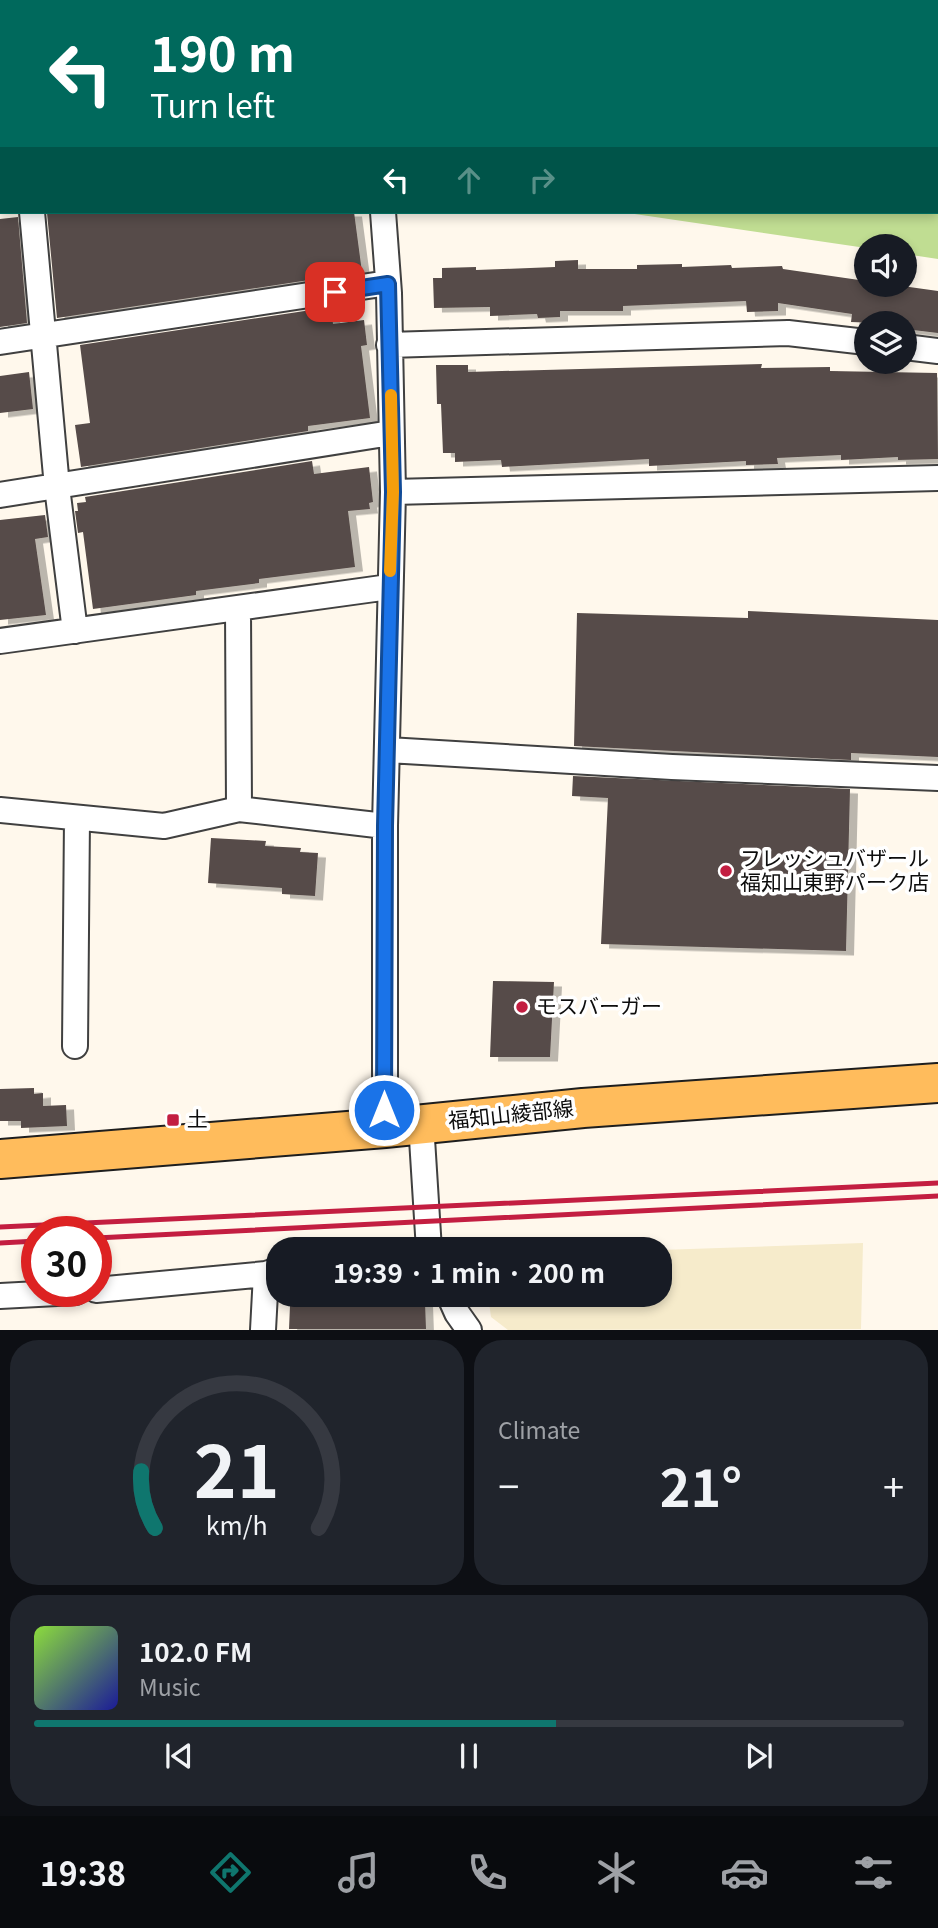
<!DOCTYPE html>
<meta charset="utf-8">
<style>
body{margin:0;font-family:Georgia,"Noto Sans JP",serif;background:#20242c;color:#f1f3f6;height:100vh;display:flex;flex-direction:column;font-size:26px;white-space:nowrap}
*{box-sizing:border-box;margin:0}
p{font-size:23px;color:#9ea1a6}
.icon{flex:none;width:38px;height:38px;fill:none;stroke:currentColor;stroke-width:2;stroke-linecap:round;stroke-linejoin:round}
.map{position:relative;height:1330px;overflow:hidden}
.panel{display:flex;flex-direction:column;gap:10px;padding:10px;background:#0d0f14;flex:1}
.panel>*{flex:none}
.guide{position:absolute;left:0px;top:0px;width:938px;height:214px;box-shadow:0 4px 10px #0003;background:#00695c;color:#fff;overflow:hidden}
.tools{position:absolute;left:854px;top:234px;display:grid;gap:14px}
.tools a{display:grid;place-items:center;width:63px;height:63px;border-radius:50%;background:#171b24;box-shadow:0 4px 10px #0003;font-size:35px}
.speed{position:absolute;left:21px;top:1216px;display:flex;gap:14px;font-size:35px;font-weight:700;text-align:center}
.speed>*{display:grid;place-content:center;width:91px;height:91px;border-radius:50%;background:#171b24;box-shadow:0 4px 10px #0003;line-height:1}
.speed .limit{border:10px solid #d22;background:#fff;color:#111}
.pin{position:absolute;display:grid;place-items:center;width:60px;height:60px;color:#fff;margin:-30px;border-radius:14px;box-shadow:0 4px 10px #0006}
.me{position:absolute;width:77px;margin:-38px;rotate:0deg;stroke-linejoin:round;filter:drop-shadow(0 0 5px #0008)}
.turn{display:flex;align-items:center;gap:24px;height:147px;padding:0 35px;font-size:32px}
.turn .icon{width:91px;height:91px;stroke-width:2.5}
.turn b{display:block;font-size:49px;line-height:60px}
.lanes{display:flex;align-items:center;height:66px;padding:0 35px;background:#0003;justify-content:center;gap:35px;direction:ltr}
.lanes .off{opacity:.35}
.big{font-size:52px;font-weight:700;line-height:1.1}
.panel .card{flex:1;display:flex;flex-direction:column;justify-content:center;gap:10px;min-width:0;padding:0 24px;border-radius:28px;background:#20242c}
.panel .dial{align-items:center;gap:0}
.dial svg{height:182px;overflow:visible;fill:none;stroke:#363941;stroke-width:7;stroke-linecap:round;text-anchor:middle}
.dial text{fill:#f1f3f6;stroke:none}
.song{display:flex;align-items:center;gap:21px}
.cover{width:84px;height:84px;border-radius:10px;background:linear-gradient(135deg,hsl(90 70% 55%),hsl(240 70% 35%))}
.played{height:7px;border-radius:4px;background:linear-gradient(90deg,#0f766e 60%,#363941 60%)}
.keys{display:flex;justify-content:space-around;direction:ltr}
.heat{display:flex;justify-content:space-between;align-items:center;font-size:38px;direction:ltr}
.panel .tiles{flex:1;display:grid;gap:10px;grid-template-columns:1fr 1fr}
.card:last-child{grid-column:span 2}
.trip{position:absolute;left:266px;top:1237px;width:406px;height:70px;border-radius:28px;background:#171b24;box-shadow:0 4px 10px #0003;font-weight:700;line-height:70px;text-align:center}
.dock{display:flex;height:112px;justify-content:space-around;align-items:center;background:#090b0e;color:#9ea1a6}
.dock .icon{width:49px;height:49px}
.dock .current{color:#0f766e}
.dock b{font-size:32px;color:#f1f3f6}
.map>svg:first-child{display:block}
</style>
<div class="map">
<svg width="938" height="1330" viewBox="0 0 938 1330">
<defs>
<filter id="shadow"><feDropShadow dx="8" dy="4.5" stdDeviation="0" flood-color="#0004"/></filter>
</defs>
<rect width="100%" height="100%" fill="#fff8ec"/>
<path fill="#f6ebcb" d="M863,1243L861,1329L508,1330L491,1317L488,1295H660V1250Z"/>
<path fill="#c0dd92" d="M0,0H938V259L905,254V247L866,248L621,212H936V2H2L0,34Z"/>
<path fill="#564b48" filter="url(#shadow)" d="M57,212H354L362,272L57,318L47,213Z
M18,217L27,323L0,327V219Z
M578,260V269H637V265L682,264V267L731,265L732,268L782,266L783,269L866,281V285H895L938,291V333L905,329V324L851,322L852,314L778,303V311L747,312L746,301L623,306V311H560V317L538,318L537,314L490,316V307L434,308L433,278H442V268L476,267V270L555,267V261Z
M331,307L333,324L364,320L367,345L361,346L370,418L308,426V431L81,467L75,425L90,423L80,345Z
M762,364L761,368L830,367V371L937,373L938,459L898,460V457L841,460V455L777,458L778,464L746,465V461L649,466V459L502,467L501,460L455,462V453H443L441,404H437L436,365H468V372Z
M29,372L33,409L0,413V376Z
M312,461L314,474L369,467L373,502L369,503L370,509L348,511L355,567L259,579V583L196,591V595L93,609L83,532L78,533L75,511H78L77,503L86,502L85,497Z
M45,515L48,537L35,539L46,615L0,620V520Z
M748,611L938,620V757L851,753V760L574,746L577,613L748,618Z
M573,776L850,789L846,951L601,944L608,798L572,796Z
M211,838L266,841L265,846L301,848L300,852L318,853L315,896L282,894V888L208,883Z
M493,981L554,982L550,1057H490Z
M34,1088V1094L43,1093V1106L66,1105L67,1126L21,1128V1121H0V1089Z
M425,1301L426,1329H289L290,1306L334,1304V1307Z"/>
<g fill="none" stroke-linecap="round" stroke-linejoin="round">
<defs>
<path id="minor" d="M0,181H2
M32,212L57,487L75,631
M383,212L389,293L393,492L385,826V1128
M0,342L388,283
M389,345L788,333L866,342
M905,347L938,351
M393,492L938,478
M0,495L391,433
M238,608L239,809L385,826
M0,641L389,587
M388,750L672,767L938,778
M0,810L164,826L239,809
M75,1046L77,818
M421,1123L429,1250
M96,1290L266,1274
M449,1295L457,1313L469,1330
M0,1296L76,1292
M263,1330L266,1274L278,1270"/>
<path id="primary" d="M0,1159L385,1128L583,1108L938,1083"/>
</defs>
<use href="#minor" stroke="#404040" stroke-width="28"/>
<use href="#primary" stroke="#1e1e1e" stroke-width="42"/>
<use href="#minor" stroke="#fff" stroke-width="24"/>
<use href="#primary" stroke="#ffbc5c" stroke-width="38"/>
<path stroke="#c31e41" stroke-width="5" d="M0,1227L938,1183
M96,1238L938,1196
M0,1243L37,1241"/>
</g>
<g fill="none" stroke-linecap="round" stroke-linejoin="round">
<defs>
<path id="route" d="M335,292L388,284L393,492L385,826L384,1110"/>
</defs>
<use href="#route" stroke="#114b97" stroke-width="18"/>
<use href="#route" stroke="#1a73e8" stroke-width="12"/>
<path stroke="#f59e0b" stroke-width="12" d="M390,571L393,492L391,395"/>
</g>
<g fill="#c31e41" stroke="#fff" stroke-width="2.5">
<circle cx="726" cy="871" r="7"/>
<circle cx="522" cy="1007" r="7"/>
<rect x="166" y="1113" width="14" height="14" rx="3.5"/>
</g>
<g text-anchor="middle" stroke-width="7" stroke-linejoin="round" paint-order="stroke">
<g font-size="21" fill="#0d0d0d" stroke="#fff" text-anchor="start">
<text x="740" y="866">フレッシュバザール<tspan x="740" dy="24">福知山東野パーク店</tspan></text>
<text x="536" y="1014">モスバーガー</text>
<text x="187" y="1127">土</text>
</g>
<g font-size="21" fill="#0d0d0d" stroke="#fff">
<text transform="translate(511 1115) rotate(-6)" y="7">福知山綾部線</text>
</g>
</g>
</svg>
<div class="tools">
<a><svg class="icon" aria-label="sound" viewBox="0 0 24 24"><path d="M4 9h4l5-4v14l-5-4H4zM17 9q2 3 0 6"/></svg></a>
<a><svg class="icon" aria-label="layers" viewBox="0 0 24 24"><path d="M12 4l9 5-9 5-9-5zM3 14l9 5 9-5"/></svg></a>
</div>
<div class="speed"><div class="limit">30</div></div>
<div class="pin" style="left:335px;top:292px;background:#d93025"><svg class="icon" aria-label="arrive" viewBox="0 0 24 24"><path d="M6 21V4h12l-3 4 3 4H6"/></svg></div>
<svg class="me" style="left:384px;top:1110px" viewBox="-20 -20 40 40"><circle r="17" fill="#1a73e8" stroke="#fff" stroke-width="3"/><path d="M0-11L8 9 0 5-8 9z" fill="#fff"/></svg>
<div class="trip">19:39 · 1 min · 200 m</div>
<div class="guide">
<div class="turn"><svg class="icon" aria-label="left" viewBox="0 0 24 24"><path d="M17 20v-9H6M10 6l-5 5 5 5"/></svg><div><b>190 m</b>Turn left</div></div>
<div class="lanes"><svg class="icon" aria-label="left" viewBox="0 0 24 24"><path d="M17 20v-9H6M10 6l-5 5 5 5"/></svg><svg class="icon off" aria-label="ahead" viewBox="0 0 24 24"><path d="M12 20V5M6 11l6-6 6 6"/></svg><svg class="icon off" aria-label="right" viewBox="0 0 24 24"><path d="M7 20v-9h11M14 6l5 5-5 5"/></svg></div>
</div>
</div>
<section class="panel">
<div class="tiles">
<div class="card dial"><svg viewBox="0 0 100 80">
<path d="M14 69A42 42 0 1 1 86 69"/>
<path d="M14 69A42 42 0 0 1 8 44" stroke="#0f766e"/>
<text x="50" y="56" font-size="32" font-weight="700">21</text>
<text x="50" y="72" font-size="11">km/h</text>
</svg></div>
<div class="card"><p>Climate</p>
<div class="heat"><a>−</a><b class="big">21°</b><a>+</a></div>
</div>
<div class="card">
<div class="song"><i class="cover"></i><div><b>102.0 FM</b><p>Music</p></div></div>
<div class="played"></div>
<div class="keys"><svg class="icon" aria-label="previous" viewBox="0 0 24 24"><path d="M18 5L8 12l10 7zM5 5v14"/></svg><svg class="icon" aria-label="pause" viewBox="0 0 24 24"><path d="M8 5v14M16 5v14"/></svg><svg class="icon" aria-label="next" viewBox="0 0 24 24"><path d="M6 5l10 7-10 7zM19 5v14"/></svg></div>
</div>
</div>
</section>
<nav class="dock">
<b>19:38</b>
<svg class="icon current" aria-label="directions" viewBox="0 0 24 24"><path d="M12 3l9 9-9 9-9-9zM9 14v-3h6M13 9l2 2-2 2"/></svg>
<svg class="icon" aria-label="music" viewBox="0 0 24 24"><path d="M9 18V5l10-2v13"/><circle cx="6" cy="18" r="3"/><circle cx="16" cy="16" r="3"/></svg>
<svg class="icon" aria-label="phone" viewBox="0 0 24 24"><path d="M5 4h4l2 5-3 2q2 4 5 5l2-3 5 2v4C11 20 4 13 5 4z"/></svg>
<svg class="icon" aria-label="climate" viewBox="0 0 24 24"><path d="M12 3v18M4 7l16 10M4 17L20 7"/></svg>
<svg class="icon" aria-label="car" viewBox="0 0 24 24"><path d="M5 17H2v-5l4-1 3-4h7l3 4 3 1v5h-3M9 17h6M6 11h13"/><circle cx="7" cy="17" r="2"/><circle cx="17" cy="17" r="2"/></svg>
<svg class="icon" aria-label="filters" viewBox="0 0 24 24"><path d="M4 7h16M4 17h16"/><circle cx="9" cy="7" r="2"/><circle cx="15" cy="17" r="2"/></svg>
</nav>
